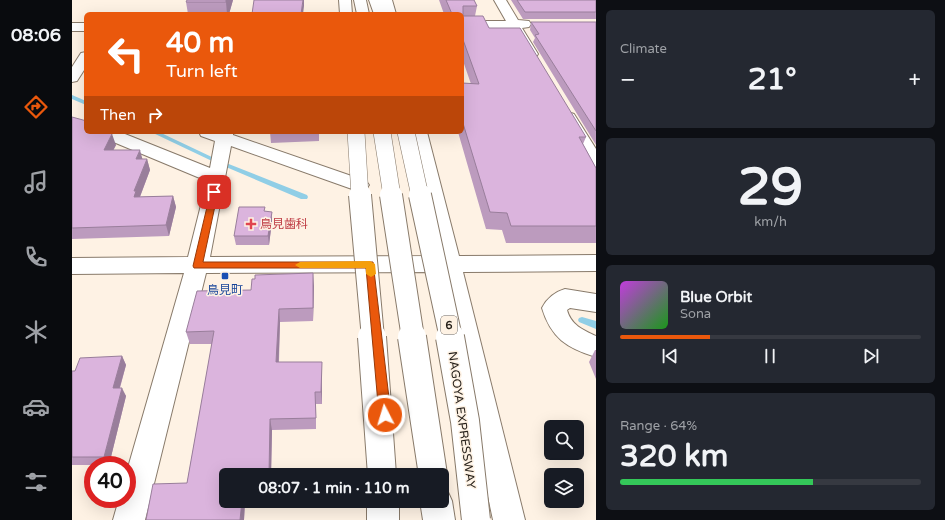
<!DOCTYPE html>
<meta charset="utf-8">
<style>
body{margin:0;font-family:"Varela Round","Noto Sans JP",sans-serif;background:#242831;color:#f1f3f6;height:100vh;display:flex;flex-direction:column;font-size:15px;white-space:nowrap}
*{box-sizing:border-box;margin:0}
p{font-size:13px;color:#9ea1a6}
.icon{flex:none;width:22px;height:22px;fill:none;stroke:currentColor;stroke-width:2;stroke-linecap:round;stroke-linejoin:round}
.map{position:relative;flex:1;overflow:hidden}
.details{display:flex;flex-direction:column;gap:10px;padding:10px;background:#0d0f14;width:349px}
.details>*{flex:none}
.top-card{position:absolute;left:12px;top:12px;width:380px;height:122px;border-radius:6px;box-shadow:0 4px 16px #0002;background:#ea580c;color:#fff;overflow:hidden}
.buttons{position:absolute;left:472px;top:420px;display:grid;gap:8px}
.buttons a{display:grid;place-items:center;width:40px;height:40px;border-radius:6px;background:#171b24;box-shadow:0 4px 16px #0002;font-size:20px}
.speed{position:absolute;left:12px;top:456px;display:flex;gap:8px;font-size:20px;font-weight:700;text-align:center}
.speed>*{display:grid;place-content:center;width:52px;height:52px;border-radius:50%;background:#171b24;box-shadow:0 4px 16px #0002;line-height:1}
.speed .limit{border:6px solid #d22;background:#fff;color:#111}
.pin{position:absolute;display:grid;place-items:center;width:34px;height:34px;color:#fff;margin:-17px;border-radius:8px;box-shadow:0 2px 6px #0006}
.me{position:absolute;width:44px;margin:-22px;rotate:355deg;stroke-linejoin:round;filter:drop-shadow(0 0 3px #0008)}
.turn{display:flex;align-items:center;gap:14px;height:84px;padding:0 16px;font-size:18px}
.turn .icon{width:52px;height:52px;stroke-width:2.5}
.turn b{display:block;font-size:28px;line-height:34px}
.then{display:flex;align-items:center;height:38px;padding:0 16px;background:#0003;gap:8px;font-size:15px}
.big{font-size:30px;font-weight:700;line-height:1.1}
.details .widget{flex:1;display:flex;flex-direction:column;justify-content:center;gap:6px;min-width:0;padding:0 14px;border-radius:6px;background:#242831}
.details .dial{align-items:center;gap:0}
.dial b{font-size:52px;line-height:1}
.song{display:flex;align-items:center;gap:12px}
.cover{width:48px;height:48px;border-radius:6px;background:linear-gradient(135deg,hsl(290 70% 55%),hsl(120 70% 35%))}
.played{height:4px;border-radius:2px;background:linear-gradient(90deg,#ea580c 30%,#363941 30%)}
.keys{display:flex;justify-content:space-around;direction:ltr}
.heat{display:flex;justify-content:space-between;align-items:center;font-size:22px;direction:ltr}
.charge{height:6px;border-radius:3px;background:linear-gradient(90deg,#34c759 64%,#363941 0)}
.trip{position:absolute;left:147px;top:468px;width:230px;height:40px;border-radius:6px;background:#171b24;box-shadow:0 4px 16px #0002;font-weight:700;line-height:40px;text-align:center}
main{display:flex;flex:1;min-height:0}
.dock{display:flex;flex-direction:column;width:72px;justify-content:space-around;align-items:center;background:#090b0e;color:#9ea1a6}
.dock .icon{width:28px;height:28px}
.dock .on{color:#ea580c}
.dock b{font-size:18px;color:#f1f3f6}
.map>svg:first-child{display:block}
</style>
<main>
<nav class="dock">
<b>08:06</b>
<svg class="icon on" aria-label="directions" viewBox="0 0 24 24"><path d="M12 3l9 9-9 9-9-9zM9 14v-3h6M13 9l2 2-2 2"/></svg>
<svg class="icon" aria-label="music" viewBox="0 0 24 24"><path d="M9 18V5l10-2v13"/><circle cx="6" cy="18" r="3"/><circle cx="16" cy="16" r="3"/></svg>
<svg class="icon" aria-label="phone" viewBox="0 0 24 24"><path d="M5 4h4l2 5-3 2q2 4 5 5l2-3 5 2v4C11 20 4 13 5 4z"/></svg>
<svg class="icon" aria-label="climate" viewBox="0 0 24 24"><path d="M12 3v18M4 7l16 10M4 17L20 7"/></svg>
<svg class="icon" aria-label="car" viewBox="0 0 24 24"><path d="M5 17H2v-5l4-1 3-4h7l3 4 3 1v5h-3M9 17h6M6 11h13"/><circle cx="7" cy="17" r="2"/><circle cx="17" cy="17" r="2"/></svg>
<svg class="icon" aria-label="filters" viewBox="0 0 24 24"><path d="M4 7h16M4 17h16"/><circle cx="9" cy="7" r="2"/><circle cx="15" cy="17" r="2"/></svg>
</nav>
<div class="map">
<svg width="524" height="520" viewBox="0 0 524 520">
<rect width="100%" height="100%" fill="#fef2e4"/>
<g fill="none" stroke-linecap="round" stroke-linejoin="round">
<path fill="#90cee6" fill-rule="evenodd" d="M0,95L14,101V105L0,99Z
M79,132H87L144,159L235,195L236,197L235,199H229L140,161Z
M510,317L524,321V329L507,322L506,320L507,318Z"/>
<defs>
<path id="minor" d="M308,0H320L324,14H312Z
M422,0H434L446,20L457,21L459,24L457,27L450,28L466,54L464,57H454L438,28L390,29V21H434Z
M0,23H14V31H0Z
M14,52V67L5,81L0,82V67L9,53Z
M496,112L502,114L524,149V168L518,167L488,117L490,114Z
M25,132H48L138,168L143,141L129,136L127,132H161V135L294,181L297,185L294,189L287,191L280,189L159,146L138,257L365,256L339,132H355L387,256L524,255V271L391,272L453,520H421L368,272L134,273L73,520H41L47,499H55V471L112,273L0,274V258L116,257L135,181L27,136Z
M493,289L524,294V312L498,308L495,310C499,325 511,330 524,336V357C495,348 479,338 470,308C475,298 483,292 493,289Z"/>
<path id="highway" d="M267,0H279L280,14H268Z
M282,0H294L297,14H285Z
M297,0H309L314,14H302Z
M370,488L375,490L380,501L383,520H351L348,501H370Z
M295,501H327V520H295Z"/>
</defs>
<use href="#minor" stroke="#887a6a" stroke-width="2"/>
<use href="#highway" stroke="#887a6a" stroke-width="2"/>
<use href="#minor" fill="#fff" fill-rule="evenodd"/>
<use href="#highway" fill="#fff" fill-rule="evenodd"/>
<defs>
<path id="highway-bridge-far2" d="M284,132L288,196
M310,132L320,196
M334,132L348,196"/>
<path id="highway-bridge-far1" d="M288,195L301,338
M319,195L341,338
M348,195L379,338"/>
<path id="highway-bridge" d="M300,337L310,475
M340,337L361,475
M378,337L393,421L404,520"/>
</defs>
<use href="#highway-bridge-far2" stroke="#887a6a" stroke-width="18" stroke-linecap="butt"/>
<use href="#highway-bridge-far1" stroke="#887a6a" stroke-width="24" stroke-linecap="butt"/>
<use href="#highway-bridge" stroke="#887a6a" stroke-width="30" stroke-linecap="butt"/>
<use href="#highway-bridge-far2" stroke="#fff" stroke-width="17"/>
<use href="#highway-bridge-far1" stroke="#fff" stroke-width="22"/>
<use href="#highway-bridge" stroke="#fff" stroke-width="28"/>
</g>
<path fill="#bc9bbe" d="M161,0L157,14H116L114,2Z
M367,0H402L405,6L403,16L417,28L514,137L511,144L524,168V243H434L430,230L414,229L386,132H390V83L399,84L390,58V14H372Z
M439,0H524V19H451Z
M459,22H524V145L461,42L463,38L458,30Z
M0,117L44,145L41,150L70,159H75L78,170L68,197L101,196L104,207L97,236L0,239Z
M198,132H247V141L199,143Z
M193,211L200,221L197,245H164L162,236Z
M242,286L241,321L208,322L207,362L250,375V404H244V429L200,430L199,475H154V501H173L172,520H74L115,483L140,344H118L114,332L179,290Z
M523,350H524V379L517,362Z
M50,356L54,365L48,388L54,396L37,465H0V371H3Z"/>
<path fill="#997e9b" d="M154,0H161L157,14H155L154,2Z
M231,0H232V6L231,14H229Z
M40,134L44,145L36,161L32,150Z
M68,150L71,161L64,159Z
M75,159L78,170L67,199L62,197V191Z
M101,196L104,207L97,236L94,225Z
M200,212V221L197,245L196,236Z
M241,273L242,286L241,321Z
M207,309L208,322L206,375L204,362Z
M50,356L54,365L45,397L41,388Z
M250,362V404L249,392Z
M50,388L54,396L37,465L32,457Z
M198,419L200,430L199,475H197Z
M170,501H173L172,520H168Z"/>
<path fill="#dbb4dd" stroke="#997e9b" d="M115,0H154V2H114Z
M182,0H231L229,14H180Z
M374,0H402L405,6H391V16H411L417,28H448L514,137H507L524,168V226H439L435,213L418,212L390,120V83L407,84L390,37V14H380Z
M445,0H524V12H453Z
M459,22H524V131L463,35L467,34Z
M0,117L11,120L14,121V132H36L40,134L32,150H68L64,159H75L62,191H64L62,197L101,196L94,225L0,228Z
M167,207H193L192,211L200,212L196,236H162Z
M241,273V308L207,309L204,362H250L249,392H243L244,418L198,419L197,475H154V501H170L168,520H74L81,484L115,483L142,331L114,332L125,291L179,290L180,279H183V275Z
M50,356L41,388H50L32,457H0V371H3L8,358Z"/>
<path fill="#ea580c" stroke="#983908" d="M139,190H145L146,192L131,262H301L319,415L317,419L313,420L309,419L307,415L294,268H122L121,266Z"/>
<path fill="#f59e0b" d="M298,261L303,264L304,274L299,277L294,274V268H228L223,265L228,262Z"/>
<path fill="#e0444e" stroke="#fef2e4" stroke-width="1.5" d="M177 218h4v4h4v4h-4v4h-4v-4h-4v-4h4z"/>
<rect fill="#1a4fb4" stroke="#fef2e4" stroke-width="1.5" x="149" y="272" width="8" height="8" rx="2"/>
<g text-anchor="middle" stroke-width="3" stroke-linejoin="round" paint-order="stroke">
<rect fill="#fef2e4" stroke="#665e56" stroke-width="1" x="369" y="316" width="16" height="18" rx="3"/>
<g font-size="11" font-weight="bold" fill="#251f19">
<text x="377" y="329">6</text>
</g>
<g font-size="12" fill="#be3a42" stroke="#fef2e4" text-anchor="start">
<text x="188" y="228">鳥見歯科</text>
</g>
<g font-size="12" fill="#164399" stroke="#fef2e4">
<text x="153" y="294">鳥見町</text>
</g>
<g font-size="12" fill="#251f19" stroke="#fef2e4">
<text transform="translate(390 420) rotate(82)" y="4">NAGOYA EXPRESSWAY</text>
</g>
</g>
</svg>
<div class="buttons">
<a><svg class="icon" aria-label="search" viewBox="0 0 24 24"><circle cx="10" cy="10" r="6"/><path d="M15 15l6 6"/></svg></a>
<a><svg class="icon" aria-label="layers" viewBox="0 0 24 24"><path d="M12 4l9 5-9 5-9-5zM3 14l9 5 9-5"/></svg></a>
</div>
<div class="speed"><div class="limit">40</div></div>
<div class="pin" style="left:142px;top:192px;background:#d93025"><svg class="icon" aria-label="arrive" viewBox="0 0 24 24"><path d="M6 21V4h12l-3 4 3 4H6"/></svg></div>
<svg class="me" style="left:313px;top:415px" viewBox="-20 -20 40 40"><circle r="17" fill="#ea580c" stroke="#fff" stroke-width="3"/><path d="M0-11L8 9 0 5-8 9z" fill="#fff"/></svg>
<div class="trip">08:07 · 1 min · 110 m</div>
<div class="top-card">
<div class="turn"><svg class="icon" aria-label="left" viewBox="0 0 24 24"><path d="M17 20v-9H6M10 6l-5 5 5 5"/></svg><div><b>40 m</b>Turn left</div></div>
<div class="then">Then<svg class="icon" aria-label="right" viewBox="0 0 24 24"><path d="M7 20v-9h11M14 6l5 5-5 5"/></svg></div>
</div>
</div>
<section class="details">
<div class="widget"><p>Climate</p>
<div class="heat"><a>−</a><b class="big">21°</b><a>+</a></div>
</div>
<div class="widget dial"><b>29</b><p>km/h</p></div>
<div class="widget">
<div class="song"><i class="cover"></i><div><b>Blue Orbit</b><p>Sona</p></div></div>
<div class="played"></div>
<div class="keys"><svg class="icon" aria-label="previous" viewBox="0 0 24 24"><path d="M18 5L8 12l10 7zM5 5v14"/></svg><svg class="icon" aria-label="pause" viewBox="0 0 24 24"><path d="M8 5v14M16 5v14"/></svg><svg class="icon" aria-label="next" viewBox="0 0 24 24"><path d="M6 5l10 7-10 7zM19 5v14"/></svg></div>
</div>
<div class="widget"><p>Range · 64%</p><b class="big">320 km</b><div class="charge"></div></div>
</section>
</main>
